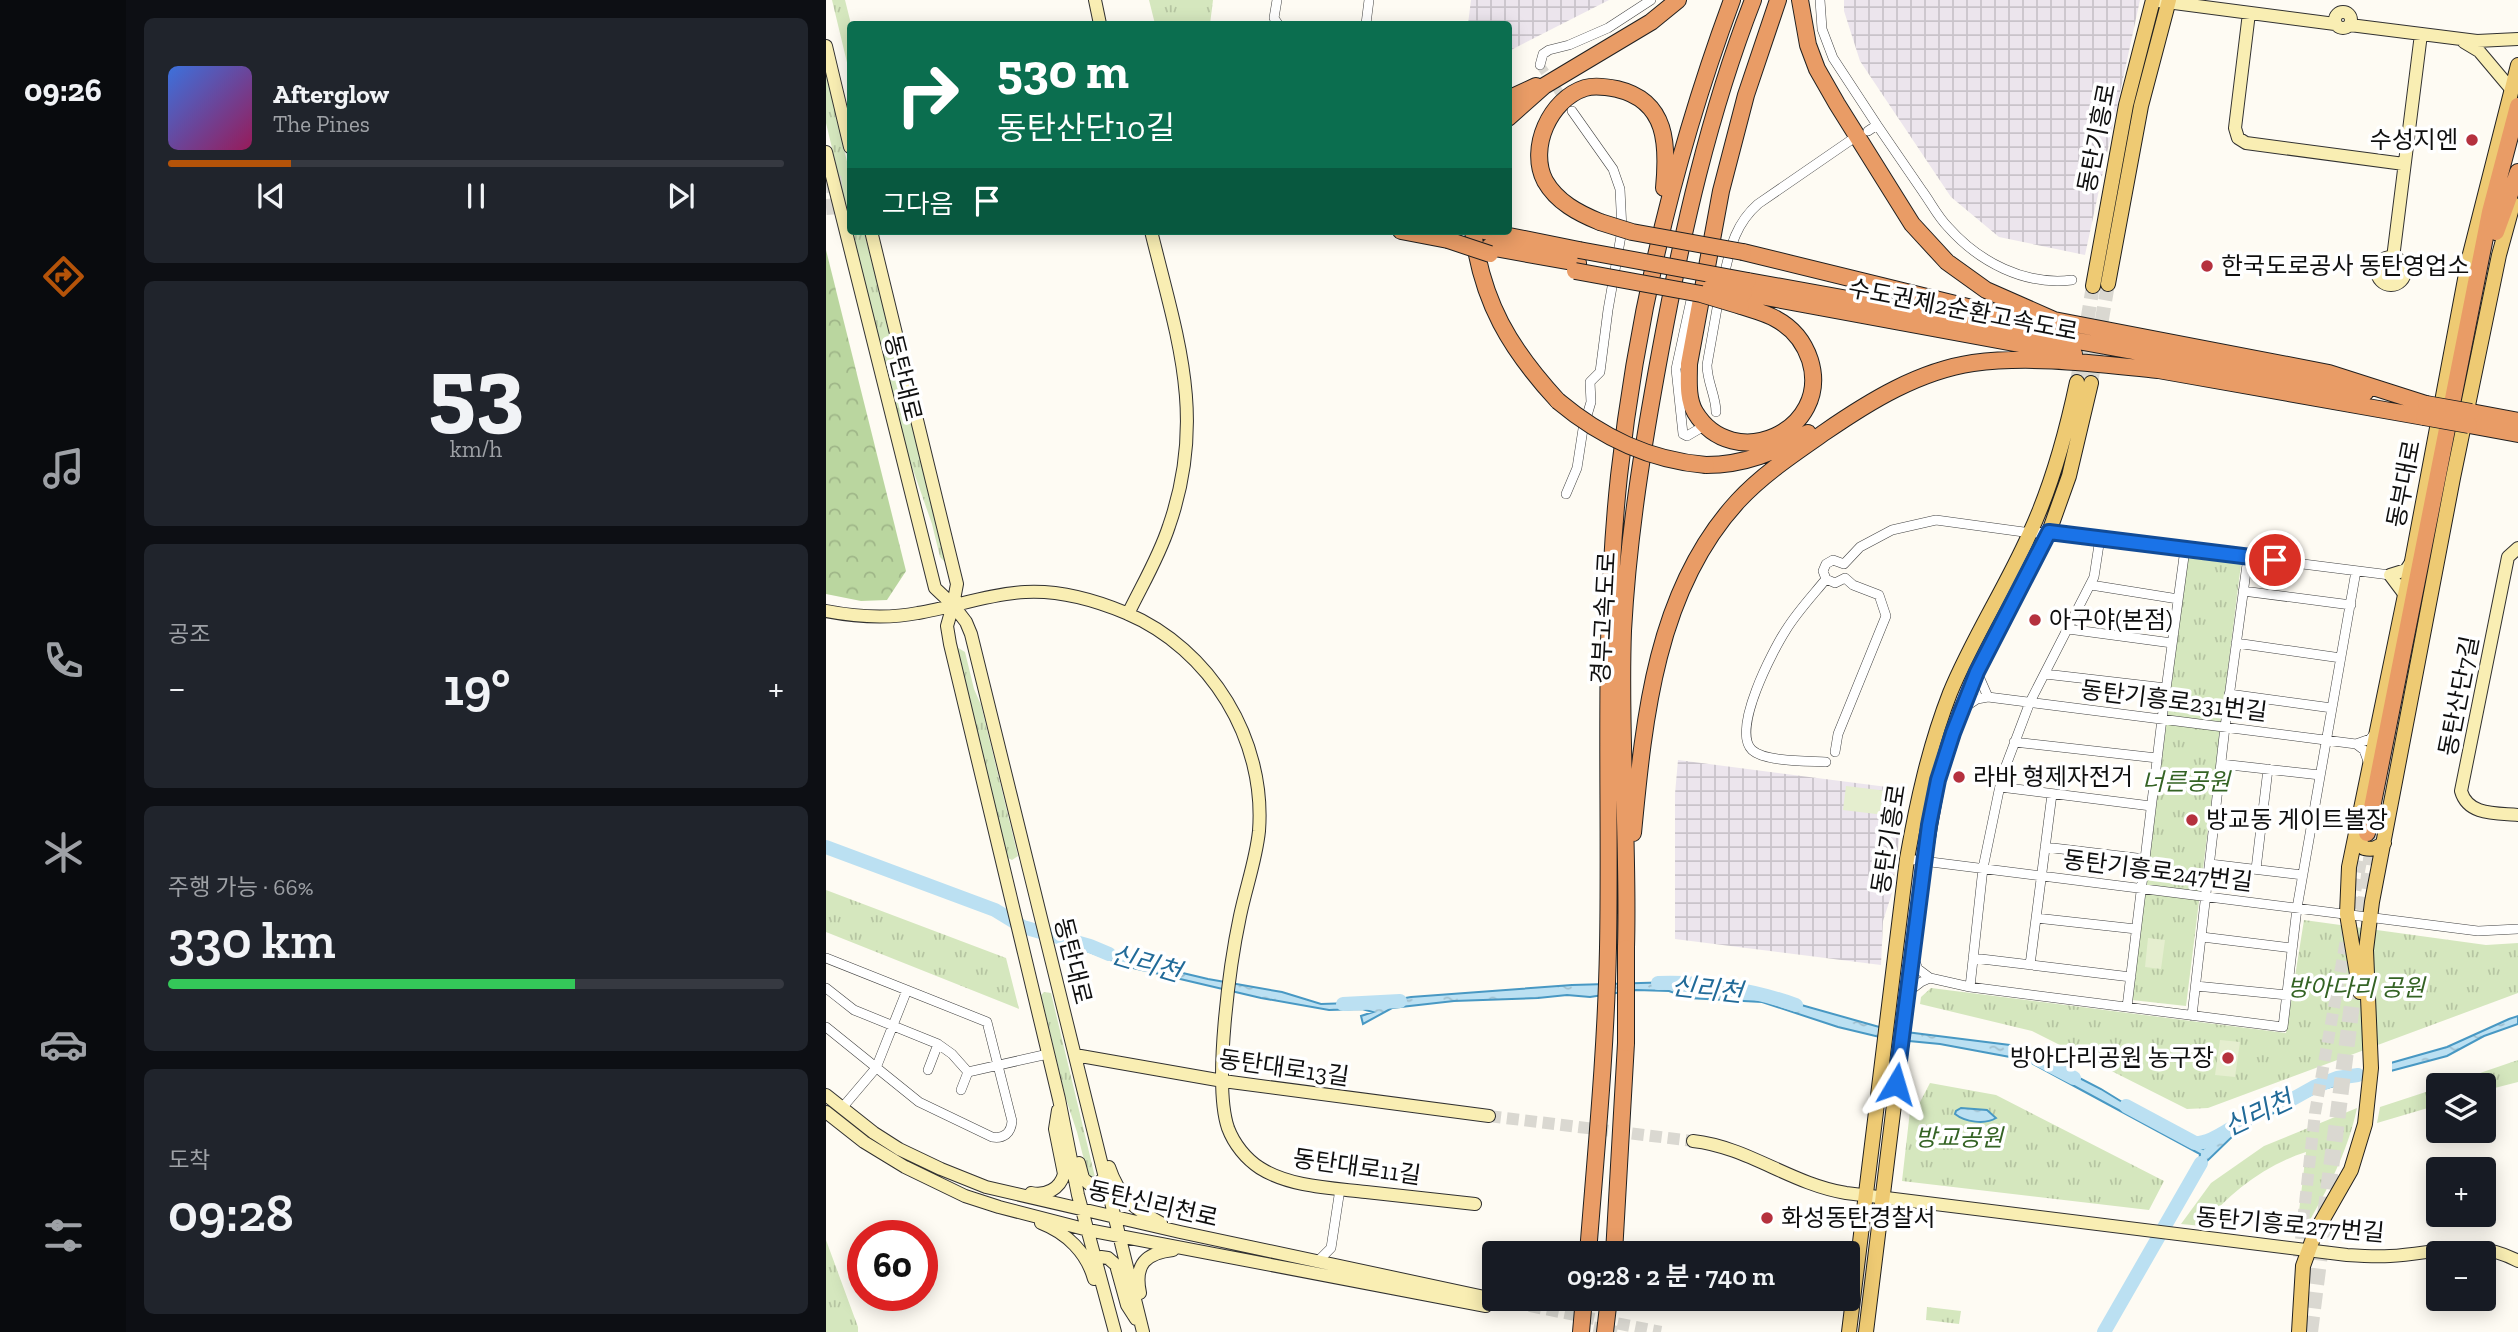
<!DOCTYPE html>
<html lang="ko">
<meta charset="utf-8">
<style>
body{margin:0;font-family:"Zilla Slab","Noto Sans KR",serif;background:#20242c;color:#f1f3f6;height:100vh;display:flex;flex-direction:column;font-size:26px;white-space:nowrap}
*{box-sizing:border-box;margin:0}
p{font-size:23px;color:#9ea1a6}
.icon{flex:none;width:38px;height:38px;fill:none;stroke:currentColor;stroke-width:2;stroke-linecap:round;stroke-linejoin:round}
.map{position:relative;flex:1;overflow:hidden}
.sheet{display:flex;flex-direction:column;gap:18px;padding:18px;background:#0d0f14;width:700px}
.sheet>*{flex:none}
.guide{position:absolute;left:21px;top:21px;width:665px;height:214px;border-radius:7px;box-shadow:0 4px 18px #0003;background:#0b6e4f;color:#fff;overflow:hidden}
.fabs{position:absolute;left:1600px;top:1073px;display:grid;gap:14px}
.fabs a{display:grid;place-items:center;width:70px;height:70px;border-radius:7px;background:#171b24;box-shadow:0 4px 18px #0003;font-size:35px}
.speed{position:absolute;left:21px;top:1220px;display:flex;gap:14px;font-size:35px;font-weight:700;text-align:center}
.speed>*{display:grid;place-content:center;width:91px;height:91px;border-radius:50%;background:#171b24;box-shadow:0 4px 18px #0003;line-height:1}
.speed .limit{border:10px solid #d22;background:#fff;color:#111}
.pin{position:absolute;display:grid;place-items:center;width:60px;height:60px;color:#fff;margin:-30px;border:4px solid #fff;border-radius:50%;box-shadow:0 2px 7px #0007}
.me{position:absolute;width:77px;margin:-38px;rotate:7deg;stroke-linejoin:round;filter:drop-shadow(0 0 5px #0008)}
.turn{display:flex;align-items:center;gap:24px;height:147px;padding:0 35px;font-size:32px}
.turn .icon{width:91px;height:91px;stroke-width:2.5}
.turn b{display:block;font-size:49px;line-height:60px}
.then{display:flex;align-items:center;height:66px;padding:0 35px;background:#0003;gap:14px;font-size:26px}
.big{font-size:52px;font-weight:600;line-height:1.1}
.sheet .tile{flex:1;display:flex;flex-direction:column;justify-content:center;gap:10px;min-width:0;padding:0 24px;border-radius:10px;background:#20242c}
.sheet .dial{align-items:center;gap:0}
.dial b{font-size:91px;line-height:1}
.song{display:flex;align-items:center;gap:21px}
.cover{width:84px;height:84px;border-radius:10px;background:linear-gradient(135deg,hsl(220 70% 55%),hsl(330 70% 35%))}
.played{height:7px;border-radius:4px;background:linear-gradient(90deg,#b45309 20%,#363941 20%)}
.keys{display:flex;justify-content:space-around;direction:ltr}
.heat{display:flex;justify-content:space-between;align-items:center;font-size:38px;direction:ltr}
.charge{height:10px;border-radius:5px;background:linear-gradient(90deg,#34c759 66%,#363941 0)}
.trip{position:absolute;left:656px;top:1241px;width:378px;height:70px;border-radius:7px;background:#171b24;box-shadow:0 4px 18px #0003;font-weight:600;line-height:70px;text-align:center}
main{display:flex;flex:1;min-height:0}
.tabs{display:flex;flex-direction:column;width:126px;justify-content:space-around;align-items:center;background:#090b0e;color:#9ea1a6}
.tabs .icon{width:49px;height:49px}
.tabs .on{color:#b45309}
.tabs b{font-size:32px;color:#f1f3f6}
.map>svg:first-child{display:block}
</style>
<main>
<nav class="tabs">
<b>09:26</b>
<svg class="icon on" aria-label="directions" viewBox="0 0 24 24"><path d="M12 3l9 9-9 9-9-9zM9 14v-3h6M13 9l2 2-2 2"/></svg>
<svg class="icon" aria-label="music" viewBox="0 0 24 24"><path d="M9 18V5l10-2v13"/><circle cx="6" cy="18" r="3"/><circle cx="16" cy="16" r="3"/></svg>
<svg class="icon" aria-label="phone" viewBox="0 0 24 24"><path d="M5 4h4l2 5-3 2q2 4 5 5l2-3 5 2v4C11 20 4 13 5 4z"/></svg>
<svg class="icon" aria-label="climate" viewBox="0 0 24 24"><path d="M12 3v18M4 7l16 10M4 17L20 7"/></svg>
<svg class="icon" aria-label="car" viewBox="0 0 24 24"><path d="M5 17H2v-5l4-1 3-4h7l3 4 3 1v5h-3M9 17h6M6 11h13"/><circle cx="7" cy="17" r="2"/><circle cx="17" cy="17" r="2"/></svg>
<svg class="icon" aria-label="filters" viewBox="0 0 24 24"><path d="M4 7h16M4 17h16"/><circle cx="9" cy="7" r="2"/><circle cx="15" cy="17" r="2"/></svg>
</nav>
<section class="sheet">
<div class="tile">
<div class="song"><i class="cover"></i><div><b>Afterglow</b><p>The Pines</p></div></div>
<div class="played"></div>
<div class="keys"><svg class="icon" aria-label="previous" viewBox="0 0 24 24"><path d="M18 5L8 12l10 7zM5 5v14"/></svg><svg class="icon" aria-label="pause" viewBox="0 0 24 24"><path d="M8 5v14M16 5v14"/></svg><svg class="icon" aria-label="next" viewBox="0 0 24 24"><path d="M6 5l10 7-10 7zM19 5v14"/></svg></div>
</div>
<div class="tile dial"><b>53</b><p>km/h</p></div>
<div class="tile"><p>공조</p>
<div class="heat"><a>−</a><b class="big">19°</b><a>+</a></div>
</div>
<div class="tile"><p>주행 가능 · 66%</p><b class="big">330 km</b><div class="charge"></div></div>
<div class="tile"><p>도착</p><b class="big">09:28</b></div>
</section>
<div class="map">
<svg width="1692" height="1332" viewBox="0 0 1692 1332">
<defs>
<pattern id="industrial-grid" width="8" height="8" patternUnits="userSpaceOnUse" patternTransform="scale(1.75)"><rect width="8" height="8" fill="#ece5ed"/><path d="M0 4h8M4 0v8" fill="none" stroke="#c9c3ca"/></pattern>
<pattern id="grass-tufts" width="24" height="20" patternUnits="userSpaceOnUse" patternTransform="scale(1.75)"><rect width="24" height="20" fill="#d5e7be"/><path d="M3 7l-1-3M5 7V3M7 7l1-3M15 17l-1-3M17 17v-4M19 17l1-3" fill="none" stroke="#b6c5a2"/></pattern>
<pattern id="forest-crowns" width="20" height="18" patternUnits="userSpaceOnUse" patternTransform="scale(1.75)"><rect width="20" height="18" fill="#bad69f"/><path d="M2 6a3 3 0 1 1 6 0M12 15a3 3 0 1 1 6 0" fill="none" stroke="#9fb688"/></pattern>
<pattern id="water-ripples" width="26" height="14" patternUnits="userSpaceOnUse" patternTransform="scale(1.75)"><rect width="26" height="14" fill="#bbe0f2"/><path d="M2 4q2-2 4 0t4 0M15 11q2-2 4 0t4 0" fill="none" stroke="#a0bfce"/></pattern>
</defs>
<rect width="100%" height="100%" fill="#fefbf3"/>
<path fill="url(#industrial-grid)" d="M645,0H783L683,51L682,24H642Z
M1018,0H1314L1259,255L1173,237L1125,197L1034,61L1018,11Z
M852,760L1069,788L1078,802L1066,893L1057,921L1055,965L849,939V794Z"/>
<path fill="url(#grass-tufts)" d="M6,0H19L25,24L24,75Z
M323,0H387L384,24H329Z
M0,74L24,174V223L0,123Z
M26,231H38L120,563L114,557L106,524L79,447Z
M1361,558L1415,564L1360,1006L1306,1000Z
M129,646L139,652L148,689L155,705L192,856L186,860L182,858Z
M0,890L180,958L193,1009L0,932Z
M1478,920L1660,945L1692,943V993L1382,1108L1361,1109L1206,1031L1094,1004L1095,997L1105,988L1460,1033Z
M218,992L225,993L269,1177L264,1176L261,1172L251,1132L240,1099L215,995Z
M1692,1060V1082L1657,1091V1085H1619Z
M1104,1083L1170,1095L1338,1181L1323,1210L1076,1181L1084,1111L1093,1104Z
M1612,1088V1105L1551,1123L1554,1107Z
M1531,1108C1521,1155 1500,1192 1476,1234L1470,1237L1480,1152C1437,1166 1405,1192 1376,1226L1355,1224L1385,1183L1438,1146Z
M0,1240L32,1327V1332H0Z
M1101,1307L1135,1311L1133,1324L1100,1320Z"/>
<path fill="url(#forest-crowns)" d="M0,250L80,571L61,600L35,601L0,594Z"/>
<path fill="#e5eecf" d="M1020,786L1069,792L1067,816L1017,810Z
M1322,938L1339,940L1335,969L1319,967Z
M1394,1040L1414,1042L1409,1077L1389,1075Z"/>
<path fill="url(#water-ripples)" stroke="#4898c3" stroke-width="2" d="M207,934L264,946L306,961L382,979L456,992L495,1004L556,1002L585,997L746,985L849,982L873,984L954,999L1064,1030L1184,1045L1207,1052L1211,1058L1234,1070L1240,1071L1275,1089L1327,1121L1339,1133L1377,1149L1406,1125L1457,1102L1526,1074L1621,1047L1683,1019L1692,1016V1024L1658,1036L1621,1056L1497,1089L1413,1130L1381,1161L1341,1230L1339,1229L1373,1163L1374,1154L1200,1060L1114,1044L1062,1039L1012,1027L936,1002L862,998L843,991L810,990L764,997L741,995L712,998L628,1001L566,1008L537,1024L535,1016L547,1012L536,1009L503,1010L435,998L303,967L261,951L208,941Z
M1135,1108L1161,1110L1170,1118C1159,1125 1139,1122 1129,1114L1130,1111Z"/>
<path fill="#fefbf3" d="M205,931L238,937L242,951L206,944L204,942Z
M1566,1059V1075L1525,1087L1526,1070Z"/>
<g fill="none" stroke-linecap="round" stroke-linejoin="round">
<path stroke="#bbe0f2" stroke-width="14" d="M0,847L169,910L197,927L264,946L283,954
M832,983C875,981 928,990 970,1005
M517,1004L574,1001
M1198,1052L1248,1078
M1463,1101L1488,1087L1511,1078L1532,1075
M1300,1106L1369,1143C1385,1143 1399,1131 1413,1124
M1278,1332L1375,1163"/>
<path stroke="#dad8d1" stroke-width="9" stroke-dasharray="9 4.5" stroke-linecap="butt" d="M714,65L741,103"/>
<path stroke="#dad8d1" stroke-width="12" stroke-dasharray="12 6" stroke-linecap="butt" d="M1526,908L1539,840
M663,1116L867,1141
M1473,1257L1489,1113L1522,929
M668,1299L835,1332
M750,1324L791,1332"/>
<path stroke="#dad8d1" stroke-width="14" stroke-dasharray="14 7" stroke-linecap="butt" d="M1251,382L1267,286
M1265,383L1282,284"/>
<path stroke="#dad8d1" stroke-width="16" stroke-dasharray="16 8" stroke-linecap="butt" d="M0,185L24,183
M0,207L24,205
M1538,913L1549,829
M1484,1332L1530,973"/>
<defs>
<path id="street" d="M451,0L448,18L452,24
M994,0L996,29L1007,58L1051,125L1042,131
M540,24L543,0
M714,65L717,54L723,50L743,45L782,28L825,0
M1051,125C1066,147 1082,170 1097,192C1105,203 1112,217 1122,227C1153,262 1199,286 1246,280
M897,280C904,250 908,225 932,204L1025,140
M865,300L850,369L857,434L861,436L878,426
M890,412C890,396 881,382 881,365L893,297
M740,494L751,468L757,429L765,402L764,382L774,372L782,310L796,230L794,189L787,169L746,111
M1018,564L1034,547L1066,530L1110,520L1205,533L1223,532L1564,575
M1000,579L997,571L1000,564L1007,560L1018,564
M1000,579L1009,583L1019,578
M1265,585L1352,599
M1417,591L1525,605
M1242,629L1346,643
M1410,643L1515,658
M1219,674L1340,688
M1403,694L1506,708
M1162,697L1530,744
M1139,707L1151,699L1162,697L1151,672
M1188,742L1331,758
M1009,752L1012,734L1060,616L1053,595L1027,585L1019,578
M1000,762C982,761 939,762 926,750C905,730 947,650 960,630C971,612 987,595 1000,579
M1395,764L1494,775
M1543,764L1538,750L1530,744L1544,739L1550,732
M1174,787L1325,806
M1219,847L1319,859
M1081,859L1652,931L1692,929
M1384,864L1477,875
M1430,869L1442,769
M1210,918L1310,929
M1376,937L1466,948
M0,958L161,1022L186,1121C185,1133 178,1139 166,1137L93,1102L0,1027
M1147,958L1305,977
M1204,965L1226,794
M1104,978L1144,987L1457,1027L1471,908L1530,571
M1370,986L1461,995
M1144,987L1157,868L1176,776L1204,702L1268,577L1274,538
M0,988L28,1010L112,1044L126,1054L142,1072L222,1054
M1082,992L1095,982L1104,978L1092,969L1088,959
M1301,1007L1336,719L1359,549
M1366,1016L1399,727L1422,557
M102,1070L112,1044
M135,1090L142,1072
M16,1108L50,1068L81,990
M492,1261L505,1248L514,1189"/>
<path id="secondary" d="M269,0L274,24
M1333,1L1509,24
M1509 20a8 8 0 1 1 16 0a8 8 0 1 1-16 0Z
M1423,13L1409,128L1412,138L1420,143L1578,164
M1524,25L1651,41L1692,39
M1638,42L1653,51L1685,89
M0,46L24,147
M0,152L109,588L127,605L121,626L124,644L233,1099L252,1195L289,1332
M45,231L131,584L127,605L140,622L145,634L317,1332
M1551 271a14 14 0 1 1 28 0a14 14 0 1 1-28 0Z
M1567,258L1595,34
M1692,548L1682,557L1635,791C1642,816 1671,813 1692,815
M1579,595L1564,575L1580,570L1586,561
M0,611C31,617 61,619 92,613C128,607 163,594 199,592C234,590 269,600 300,613C385,649 440,740 433,831C430,860 420,887 414,916C404,963 387,1084 402,1128C408,1144 420,1159 434,1168C464,1187 506,1188 540,1192C577,1196 613,1200 649,1204
M302,614C316,585 333,557 343,526C381,417 351,337 325,231
M249,1055L397,1081L663,1116
M0,1095L48,1133L73,1149L115,1169L160,1187L354,1232L668,1299
M0,1112L38,1142L79,1167L139,1196L173,1207L262,1230L660,1306
M867,1141C922,1147 965,1184 1020,1193L1521,1255C1535,1256 1550,1257 1564,1256C1609,1254 1649,1237 1692,1261
M253,1163L257,1178L263,1184L272,1183L279,1178
M283,1167C293,1197 308,1209 335,1223
M205,1193C220,1196 234,1189 238,1174L229,1129L232,1110
M215,1223C241,1233 261,1253 268,1279
M271,1260L275,1257L282,1258L290,1265L301,1305L310,1319
M314,1293C308,1264 320,1253 347,1250"/>
<path id="primary" d="M1282,284L1315,106L1343,0
M1267,286L1300,105L1327,0
M1530,837L1538,848C1547,850 1551,848 1558,843
M1534,992L1521,914L1523,867L1586,561L1643,258L1692,65
M1023,1332L1081,859C1091,802 1103,747 1124,693C1146,639 1179,589 1203,535C1226,486 1240,434 1251,382
M1040,1332L1098,861L1112,780L1135,710L1151,672L1223,532L1243,476L1265,383
M1473,1332L1477,1266L1489,1233L1525,1170L1539,1124L1545,1068L1540,950L1546,902L1627,478L1673,255L1687,204"/>
<path id="highway" d="M974,0L982,45L991,69L1011,104L1086,224L1121,262L1160,290L1228,320L1503,373L1600,404
M682,99L710,86
M682,118L718,86L825,22L852,0
M774,222C752,213 731,202 719,181C702,148 724,99 759,88C769,85 781,87 791,89C842,101 842,146 838,188
M575,231L622,240
M647,231C656,302 684,349 732,401
M658,231L753,250
M1670,232L1692,172
M663,247L752,263
M917,252L1154,310L1218,322
M922,281L1539,393
M918,293L1248,354
M915,306C927,310 940,313 950,319C967,328 978,342 984,360C1006,431 907,475 869,412C861,398 863,380 863,364L895,191L920,95L952,0
M1321,368L1598,417
M1645,412L1692,421
M1643,425L1692,434
M880,465C918,465 950,452 982,433
M807,833C818,718 830,590 912,501C937,474 969,453 999,432C1044,401 1093,371 1147,363C1208,355 1271,364 1332,370
M1541,833L1664,212L1692,106
M800,948C803,842 793,737 797,631C802,537 817,445 834,353C856,233 883,113 927,0
M762,1253C770,1151 780,1050 782,948C785,790 776,633 793,476C811,313 849,154 906,0
M788,1253L800,1043
M755,1332L758,1298
M779,1332L783,1298"/>
</defs>
<use href="#street" stroke="#424242" stroke-width="10"/>
<use href="#secondary" stroke="#313131" stroke-width="14"/>
<use href="#primary" stroke="#202020" stroke-width="16"/>
<use href="#highway" stroke="#202020" stroke-width="18"/>
<use href="#street" stroke="#fff" stroke-width="9"/>
<use href="#secondary" stroke="#f9eeb3" stroke-width="12"/>
<use href="#primary" stroke="#eeca73" stroke-width="14"/>
<use href="#highway" stroke="#e99c66" stroke-width="16"/>
<defs>
<path id="highway-bridge" d="M774,222L806,232L917,252
M622,240L664,254
M753,250L922,281
M749,271L875,294L915,306
M885,287L918,293
M732,401C775,437 822,460 880,465
M1600,404L1645,412
M1598,417L1643,425
M800,1043V948"/>
</defs>
<use href="#highway-bridge" stroke="#202020" stroke-width="18" stroke-linecap="butt"/>
<use href="#highway-bridge" stroke="#e99c66" stroke-width="16"/>
</g>
<g fill="none" stroke-linecap="round" stroke-linejoin="round">
<defs>
<path id="route" d="M1070,1084L1103,825L1112,780L1127,733L1151,672L1223,532L1449,560"/>
</defs>
<use href="#route" stroke="#114b97" stroke-width="18"/>
<use href="#route" stroke="#1a73e8" stroke-width="12"/>
</g>
<g fill="#b5313e" stroke="#fff" stroke-width="2.5">
<circle cx="1646" cy="140" r="7"/>
<circle cx="1381" cy="266" r="7"/>
<circle cx="1209" cy="620" r="7"/>
<circle cx="1133" cy="777" r="7"/>
<circle cx="1366" cy="820" r="7"/>
<circle cx="1402" cy="1058" r="7"/>
<circle cx="941" cy="1218" r="7"/>
</g>
<g text-anchor="middle" stroke-width="7" stroke-linejoin="round" paint-order="stroke">
<g font-size="24" fill="#0f0f0f" stroke="#fff">
<text transform="translate(1271 138) rotate(-79)" y="8">동탄기흥로</text>
<text transform="translate(1137 310) rotate(11)" y="8">수도권제2순환고속도로</text>
<text transform="translate(77 378) rotate(76)" y="8">동탄대로</text>
<text transform="translate(1578 484) rotate(-79)" y="8">동부대로</text>
<text transform="translate(778 618) rotate(-87)" y="8">경부고속도로</text>
<text transform="translate(1633 696) rotate(-79)" y="8">동탄산단7길</text>
<text transform="translate(1348 701) rotate(7)" y="8">동탄기흥로231번길</text>
<text transform="translate(1063 839) rotate(-81)" y="8">동탄기흥로</text>
<text transform="translate(1332 871) rotate(7)" y="8">동탄기흥로247번길</text>
<text transform="translate(247 961) rotate(76)" y="8">동탄대로</text>
<text transform="translate(458 1068) rotate(8)" y="8">동탄대로13길</text>
<text transform="translate(531 1167) rotate(8)" y="8">동탄대로11길</text>
<text transform="translate(327 1204) rotate(13)" y="8">동탄신리천로</text>
<text transform="translate(1464 1225) rotate(5)" y="8">동탄기흥로277번길</text>
</g>
<g font-size="24" fill="#0f0f0f" stroke="#fff" text-anchor="start">
<text x="1632" y="148" text-anchor="end">수성지엔</text>
<text x="1395" y="274">한국도로공사 동탄영업소</text>
<text x="1223" y="628">아구야(본점)</text>
<text x="1147" y="785">라바 형제자전거</text>
<text x="1380" y="828">방교동 게이트볼장</text>
<text x="1388" y="1066" text-anchor="end">방아다리공원 농구장</text>
<text x="955" y="1226">화성동탄경찰서</text>
</g>
<g font-size="24" font-style="italic" fill="#346324" stroke="#fff">
<text x="1360" y="790">너른공원</text>
<text x="1530" y="996">방아다리 공원</text>
<text x="1133" y="1146">방교공원</text>
</g>
<g font-size="26" font-style="italic" fill="#216a98" stroke="#fff">
<text transform="translate(320 963) rotate(16)" y="9">신리천</text>
<text transform="translate(881 989) rotate(6)" y="9">신리천</text>
<text transform="translate(1432 1113) rotate(-25)" y="9">신리천</text>
</g>
</g>
</svg>
<div class="fabs">
<a><svg class="icon" aria-label="layers" viewBox="0 0 24 24"><path d="M12 4l9 5-9 5-9-5zM3 14l9 5 9-5"/></svg></a>
<a>+</a>
<a>−</a>
</div>
<div class="speed"><div class="limit">60</div></div>
<div class="pin" style="left:1449px;top:560px;background:#d93025"><svg class="icon" aria-label="arrive" viewBox="0 0 24 24"><path d="M6 21V4h12l-3 4 3 4H6"/></svg></div>
<svg class="me" style="left:1070px;top:1084px" viewBox="-20 -20 40 40"><path d="M0-17L14 15 0 8-14 15z" fill="#1a73e8" stroke="#fff" stroke-width="4"/></svg>
<div class="trip">09:28 · 2 분 · 740 m</div>
<div class="guide">
<div class="turn"><svg class="icon" aria-label="right" viewBox="0 0 24 24"><path d="M7 20v-9h11M14 6l5 5-5 5"/></svg><div><b>530 m</b>동탄산단10길</div></div>
<div class="then">그다음<svg class="icon" aria-label="arrive" viewBox="0 0 24 24"><path d="M6 21V4h12l-3 4 3 4H6"/></svg></div>
</div>
</div>
</main>
